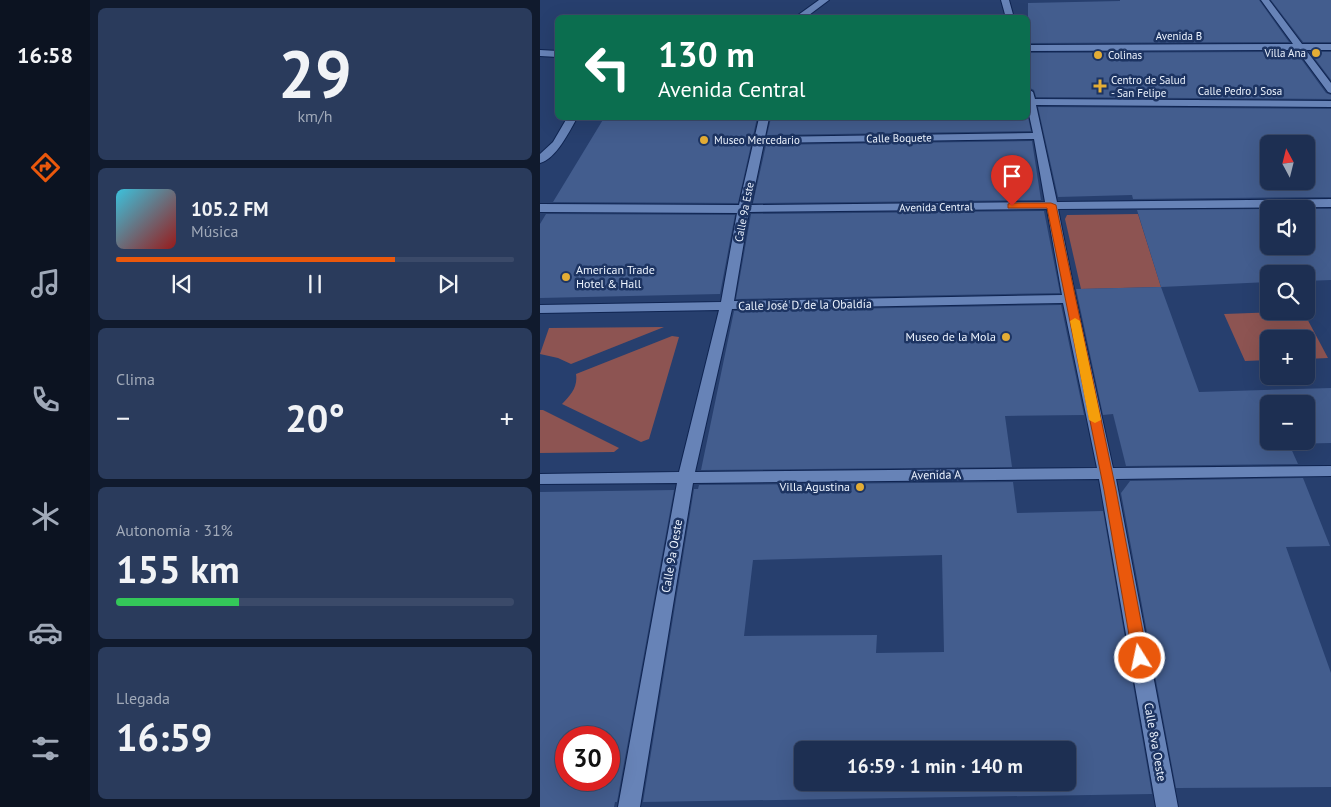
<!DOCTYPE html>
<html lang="es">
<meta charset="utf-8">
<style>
body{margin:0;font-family:"PT Sans",sans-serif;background:#2a3b5c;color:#f1f3f6;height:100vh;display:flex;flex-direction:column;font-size:19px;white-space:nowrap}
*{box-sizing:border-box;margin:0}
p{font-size:16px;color:#a0a9b8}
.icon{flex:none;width:28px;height:28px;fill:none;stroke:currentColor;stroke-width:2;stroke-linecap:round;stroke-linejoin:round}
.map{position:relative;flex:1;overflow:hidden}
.details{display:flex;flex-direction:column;gap:8px;padding:8px;background:#101a2d;width:450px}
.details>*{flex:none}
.hud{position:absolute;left:15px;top:15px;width:475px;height:105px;border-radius:8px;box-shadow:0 5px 20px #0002,0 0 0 1px #3b4a69;background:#0b6e4f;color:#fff;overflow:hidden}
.needle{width:32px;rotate:353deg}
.tools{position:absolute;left:720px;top:135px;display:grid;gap:10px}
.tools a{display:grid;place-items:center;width:55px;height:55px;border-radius:8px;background:#1d2f52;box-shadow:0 5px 20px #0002,0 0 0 1px #3b4a69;font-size:25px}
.speed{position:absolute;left:15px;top:726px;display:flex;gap:10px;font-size:25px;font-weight:700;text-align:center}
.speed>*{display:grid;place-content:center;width:65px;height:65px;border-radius:50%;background:#1d2f52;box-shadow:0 5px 20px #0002,0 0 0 1px #3b4a69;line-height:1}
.speed .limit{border:8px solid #d22;background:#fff;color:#111}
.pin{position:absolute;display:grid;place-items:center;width:42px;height:42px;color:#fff;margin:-51px -21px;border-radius:50% 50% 50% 0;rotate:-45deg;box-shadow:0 0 5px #0007}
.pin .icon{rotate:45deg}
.me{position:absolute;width:55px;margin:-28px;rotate:350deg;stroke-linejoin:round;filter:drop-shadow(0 0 4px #0008)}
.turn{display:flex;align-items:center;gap:18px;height:105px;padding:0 20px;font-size:22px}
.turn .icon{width:65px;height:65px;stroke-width:2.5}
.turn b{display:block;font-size:35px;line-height:42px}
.big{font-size:38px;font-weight:700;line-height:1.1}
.details .widget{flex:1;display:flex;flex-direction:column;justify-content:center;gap:8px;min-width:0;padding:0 18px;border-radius:8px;background:#2a3b5c}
.details .dial{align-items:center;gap:0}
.dial b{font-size:65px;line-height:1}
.song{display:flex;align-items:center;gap:15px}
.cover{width:60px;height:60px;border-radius:8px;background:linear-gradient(135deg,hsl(190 70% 55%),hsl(0 70% 35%))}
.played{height:5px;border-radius:2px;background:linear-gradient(90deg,#ea580c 70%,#3b4a69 70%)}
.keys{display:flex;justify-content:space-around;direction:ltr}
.heat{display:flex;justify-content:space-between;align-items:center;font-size:28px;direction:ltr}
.charge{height:8px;border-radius:4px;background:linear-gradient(90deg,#34c759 31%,#3b4a69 0)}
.trip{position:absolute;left:254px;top:741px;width:282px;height:50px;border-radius:8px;background:#1d2f52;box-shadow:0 5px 20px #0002,0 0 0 1px #3b4a69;font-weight:700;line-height:50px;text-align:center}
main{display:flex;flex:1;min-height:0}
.dock{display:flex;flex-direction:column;width:90px;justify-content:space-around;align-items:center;background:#0c1321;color:#a0a9b8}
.dock .icon{width:35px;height:35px}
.dock .current{color:#ea580c}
.dock b{font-size:22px;color:#f1f3f6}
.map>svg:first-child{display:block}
</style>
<main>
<nav class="dock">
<b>16:58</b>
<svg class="icon current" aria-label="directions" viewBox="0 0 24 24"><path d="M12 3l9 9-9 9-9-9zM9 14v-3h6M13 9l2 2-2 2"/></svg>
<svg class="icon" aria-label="music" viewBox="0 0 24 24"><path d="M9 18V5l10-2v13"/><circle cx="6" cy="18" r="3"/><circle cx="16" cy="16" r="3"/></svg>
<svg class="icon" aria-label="phone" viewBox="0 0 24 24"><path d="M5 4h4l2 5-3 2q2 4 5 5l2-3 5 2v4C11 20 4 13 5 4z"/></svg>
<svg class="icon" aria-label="climate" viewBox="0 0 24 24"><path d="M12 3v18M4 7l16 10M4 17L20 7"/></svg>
<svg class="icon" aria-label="car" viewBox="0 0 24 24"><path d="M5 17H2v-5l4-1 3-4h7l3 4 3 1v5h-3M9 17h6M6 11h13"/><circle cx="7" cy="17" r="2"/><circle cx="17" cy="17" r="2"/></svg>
<svg class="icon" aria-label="filters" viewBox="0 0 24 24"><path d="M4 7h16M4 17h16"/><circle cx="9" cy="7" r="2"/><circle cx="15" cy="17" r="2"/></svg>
</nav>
<section class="details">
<div class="widget dial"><b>29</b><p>km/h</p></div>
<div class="widget">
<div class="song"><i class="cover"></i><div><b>105.2 FM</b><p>Música</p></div></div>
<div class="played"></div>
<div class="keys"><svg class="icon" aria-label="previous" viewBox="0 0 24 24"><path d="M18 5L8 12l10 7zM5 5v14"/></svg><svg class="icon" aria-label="pause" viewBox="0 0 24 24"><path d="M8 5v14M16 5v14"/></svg><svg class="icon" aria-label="next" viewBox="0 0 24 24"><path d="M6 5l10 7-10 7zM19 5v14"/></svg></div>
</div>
<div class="widget"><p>Clima</p>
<div class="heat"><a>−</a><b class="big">20°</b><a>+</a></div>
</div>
<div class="widget"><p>Autonomía · 31%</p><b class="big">155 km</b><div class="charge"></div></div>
<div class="widget"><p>Llegada</p><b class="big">16:59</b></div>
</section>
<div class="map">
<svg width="791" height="807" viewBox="0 0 791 807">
<rect width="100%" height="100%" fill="#273f6e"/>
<path fill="#8d5452" d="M598,214L621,287L541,289L525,219L527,215Z
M763,311L788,358L766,359V339H729V360L705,361L684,314Z
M124,327L31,364L18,358L0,354L9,328Z
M132,336L139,337L109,439L101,442L22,404C31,395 38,387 36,374Z
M0,410H3L79,448L74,452L0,453Z"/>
<path fill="#435d8e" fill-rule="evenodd" d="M580,0H719L749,42L488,43V3L580,1Z
M731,0H791V42H763Z
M756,52L786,93L791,95V99L496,97L494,90L488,87V53Z
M770,52H791V80Z
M498,107L791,109V197L593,199L592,195L518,197ZM729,144H766V181H729Z
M488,117L491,131L227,135L231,118Z
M64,118H217L198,203L13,202Z
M492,141L501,200L213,203L226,145Z
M729,209V246H766V209H791V280L766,281V274H729V282L621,287L597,210Z
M504,211L520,293L196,299L211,214Z
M6,214L195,215L180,294L0,298V224Z
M621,287L659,392L791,388V443L749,444L758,464L586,466L573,414L563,415L536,289ZM729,404H766V441H729Z
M521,305L544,415L465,416L472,467L161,470L194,311Z
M763,478L790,546L746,547L791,673V787L636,788L581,493L590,481Z
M473,482L477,513L563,511L612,794L103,802L154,489H158L159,485ZM402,555L404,652L336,653L337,635L204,636L213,560ZM262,750H528V782H262Z
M134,490L77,802H75L74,807H0V492ZM26,738H69V780H26Z"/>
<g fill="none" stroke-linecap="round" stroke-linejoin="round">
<defs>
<path id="minor" d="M279,0H289L265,18H254Z
M461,0H469L474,18H466Z
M721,0H729L762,44H791V50H766L791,83V93L788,92L757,50L488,51V45L753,44Z
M0,50L18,51V57L0,56Z
M488,89L493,92L495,99L791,101V107L496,105L517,202L791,199V207L518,209L536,299L573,468L791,466V476L576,479L638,807H616L559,479L153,483L100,807H78L137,483L0,484V474L139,472L179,310L0,313V305L181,302L197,213L0,212V204L199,205L219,118H229L225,137L493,133L488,110ZM494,139L505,202L211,205L224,143ZM507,209L522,295L194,301L209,212ZM523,303L557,468L155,472L192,309Z
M27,118H37C29,132 16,159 0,163V154L13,142Z"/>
</defs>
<use href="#minor" stroke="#0f2451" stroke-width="2"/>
<use href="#minor" fill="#6783b7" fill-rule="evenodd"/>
</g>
<path fill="#ea580c" stroke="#983908" d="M472,203H511L516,205L576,490L608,658L606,662L600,664L595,662L593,658L564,490L507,208H468V204Z"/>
<path fill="#f59e0b" d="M535,318L540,321L561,420L555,423L549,420L530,321Z"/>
<g fill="#e4ad35" stroke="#1d3462" stroke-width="2">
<circle cx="776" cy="53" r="5"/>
<circle cx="558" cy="55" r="5"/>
<path d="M557.5 78.5h5v5h5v5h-5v5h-5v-5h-5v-5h5z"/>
<circle cx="164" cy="140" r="5"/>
<circle cx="26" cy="277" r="5"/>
<circle cx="466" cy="337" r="5"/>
<circle cx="320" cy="487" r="5"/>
</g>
<g text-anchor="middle" stroke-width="5" stroke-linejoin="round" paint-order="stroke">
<g font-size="11" fill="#ecf3fe" stroke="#1d3462">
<text x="639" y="40">Avenida B</text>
<text x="700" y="95">Calle Pedro J Sosa</text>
<text transform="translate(359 138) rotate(-1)" y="4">Calle Boquete</text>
<text transform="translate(396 207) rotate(-1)" y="4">Avenida Central</text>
<text transform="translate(204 212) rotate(-79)" y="4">Calle 9a Este</text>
</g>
<g font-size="11" fill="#ecf3fe" stroke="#1d3462" text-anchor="start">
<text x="766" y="57" text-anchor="end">Villa Ana</text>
<text x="568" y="59">Colinas</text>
<text x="571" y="84">Centro de Salud<tspan x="571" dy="13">- San Felipe</tspan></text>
<text x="174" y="144">Museo Mercedario</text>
</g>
<g font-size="12" fill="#ecf3fe" stroke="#1d3462" text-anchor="end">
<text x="36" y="274" text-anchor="start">American Trade<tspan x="36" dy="14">Hotel &amp; Hall</tspan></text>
<text x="456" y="341">Museo de la Mola</text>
<text x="310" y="491">Villa Agustina</text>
</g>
<g font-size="12" fill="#ecf3fe" stroke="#1d3462">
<text transform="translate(265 305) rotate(-1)" y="4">Calle José D. de la Obaldía</text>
<text transform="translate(396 475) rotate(-1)" y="4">Avenida A</text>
<text transform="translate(132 556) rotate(-80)" y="4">Calle 9a Oeste</text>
<text transform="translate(615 742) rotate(80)" y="4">Calle 8va Oeste</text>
</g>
</g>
</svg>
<div class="tools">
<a><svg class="needle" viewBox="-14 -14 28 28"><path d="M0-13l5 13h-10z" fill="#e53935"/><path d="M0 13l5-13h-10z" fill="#a0a9b8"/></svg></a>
<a><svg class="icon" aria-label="sound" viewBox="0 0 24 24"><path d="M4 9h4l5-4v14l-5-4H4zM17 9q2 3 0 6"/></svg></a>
<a><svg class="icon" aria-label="search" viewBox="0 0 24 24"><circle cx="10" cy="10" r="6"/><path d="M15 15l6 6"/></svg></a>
<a>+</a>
<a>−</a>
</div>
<div class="speed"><div class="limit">30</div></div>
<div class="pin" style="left:472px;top:206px;background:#d93025"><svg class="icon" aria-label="arrive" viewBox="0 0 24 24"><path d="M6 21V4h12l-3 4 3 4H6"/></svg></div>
<svg class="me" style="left:600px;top:658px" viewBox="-20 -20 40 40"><circle r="17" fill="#ea580c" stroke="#fff" stroke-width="3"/><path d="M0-11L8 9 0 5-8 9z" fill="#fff"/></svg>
<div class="trip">16:59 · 1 min · 140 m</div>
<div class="hud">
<div class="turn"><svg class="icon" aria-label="left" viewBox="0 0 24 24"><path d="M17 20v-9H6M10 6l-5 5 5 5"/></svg><div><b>130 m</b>Avenida Central</div></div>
</div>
</div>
</main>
